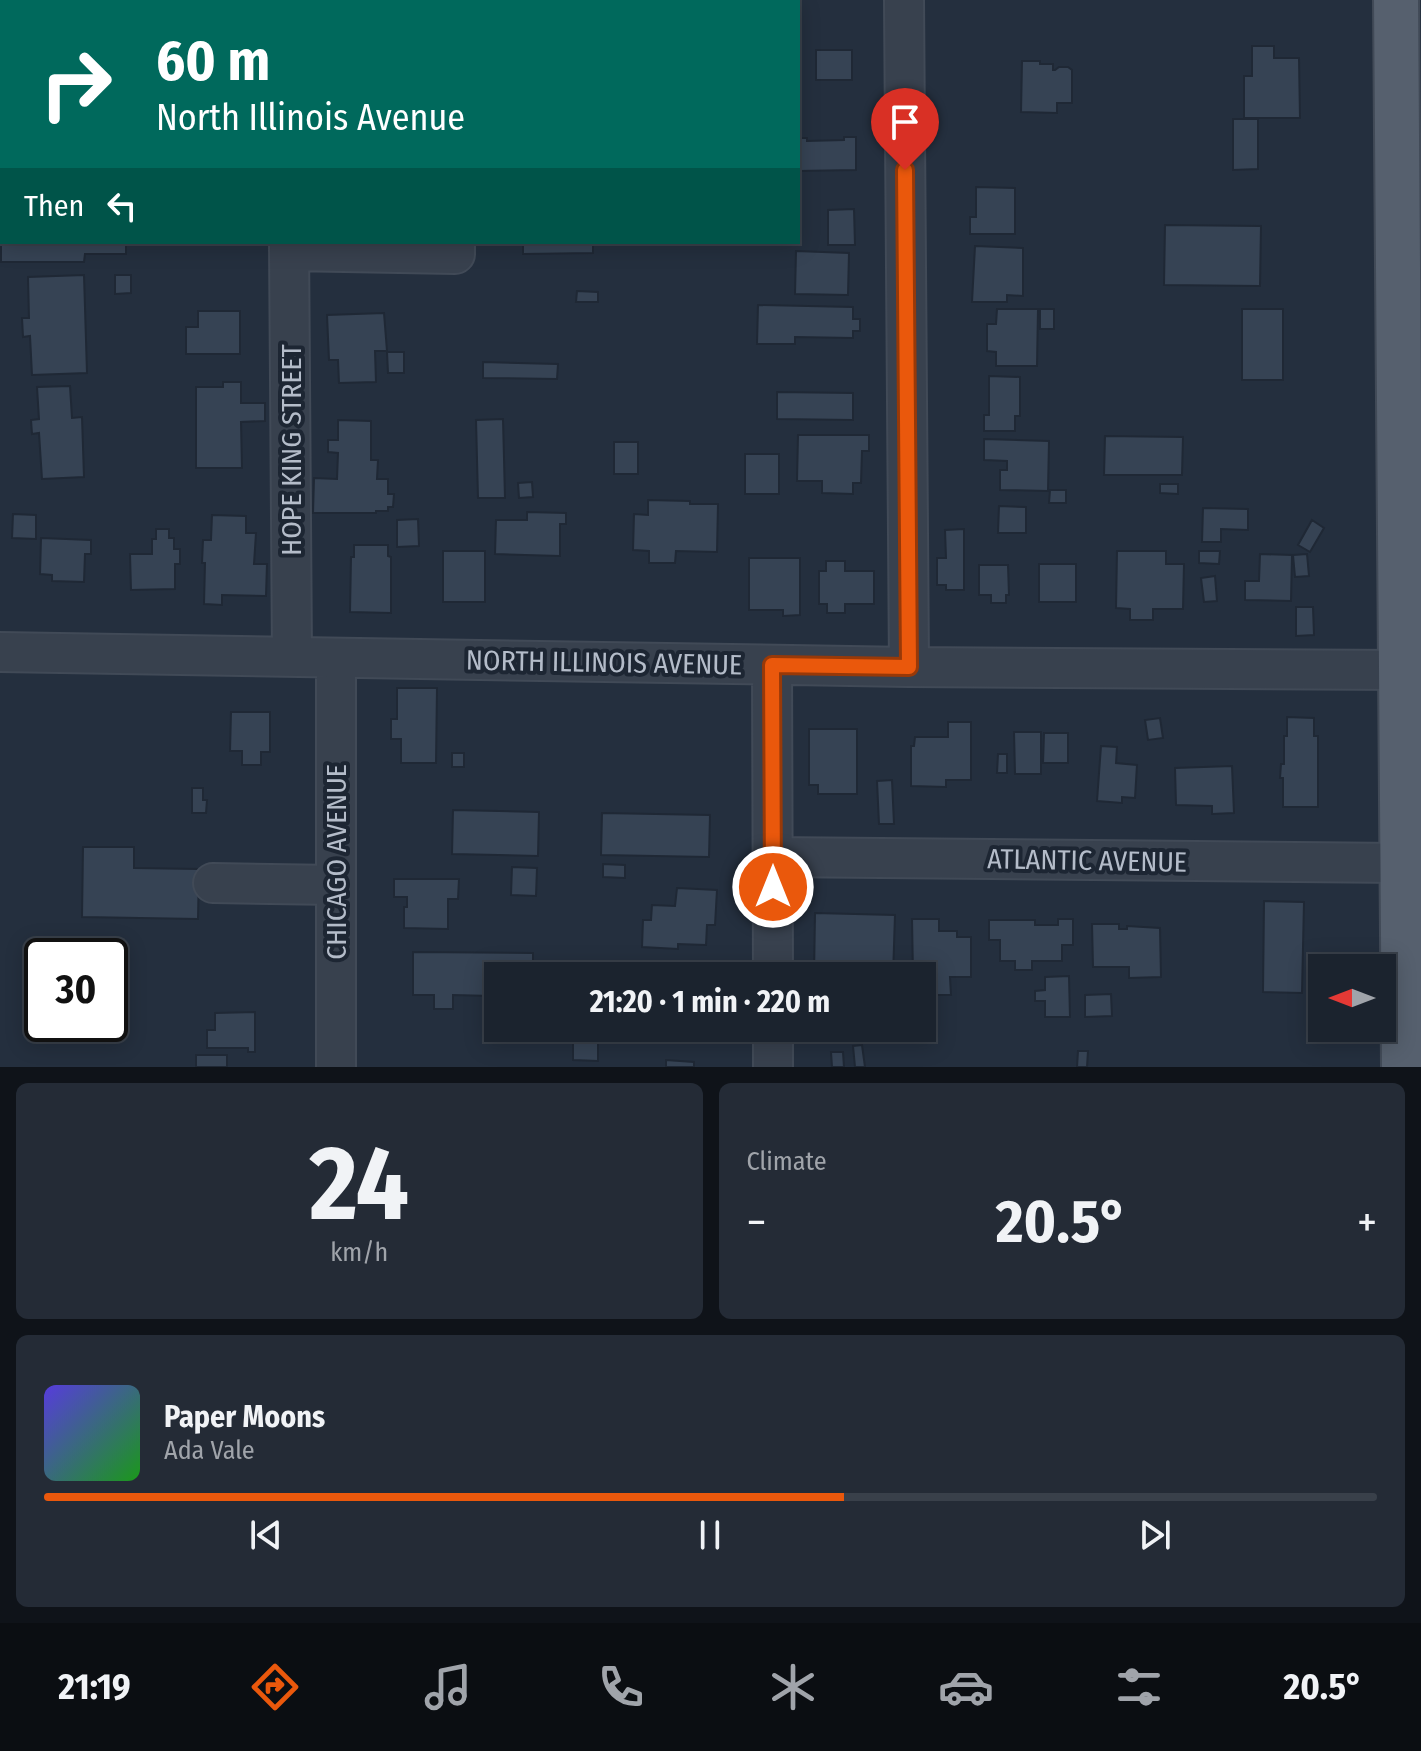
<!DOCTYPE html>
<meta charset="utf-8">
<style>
body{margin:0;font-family:"Fira Sans Condensed",sans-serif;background:#242b36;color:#f1f3f6;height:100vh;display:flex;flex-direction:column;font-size:30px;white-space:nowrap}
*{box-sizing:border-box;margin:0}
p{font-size:26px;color:#a0a4aa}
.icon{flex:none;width:44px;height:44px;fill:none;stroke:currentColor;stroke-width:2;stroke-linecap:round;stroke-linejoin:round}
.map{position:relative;height:1067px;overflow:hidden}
.details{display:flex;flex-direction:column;gap:16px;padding:16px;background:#0f1319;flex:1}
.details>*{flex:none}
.banner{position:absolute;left:0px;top:0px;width:800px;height:244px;box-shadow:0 4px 20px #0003,0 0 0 2px #39404a;background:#00695c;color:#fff;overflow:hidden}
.needle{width:52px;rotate:270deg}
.controls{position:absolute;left:1308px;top:954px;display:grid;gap:16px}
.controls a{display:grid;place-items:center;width:88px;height:88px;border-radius:0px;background:#1b232e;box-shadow:0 4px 20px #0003,0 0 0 2px #39404a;font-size:40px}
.speed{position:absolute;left:24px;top:938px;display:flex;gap:16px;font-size:40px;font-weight:700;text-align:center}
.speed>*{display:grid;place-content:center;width:104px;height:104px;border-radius:50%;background:#1b232e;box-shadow:0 4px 20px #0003,0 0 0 2px #39404a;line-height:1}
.speed .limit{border:4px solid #111;border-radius:12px;background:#fff;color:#111}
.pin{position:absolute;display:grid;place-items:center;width:68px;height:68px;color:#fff;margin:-82px -34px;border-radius:50% 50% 50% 0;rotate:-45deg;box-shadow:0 0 8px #0007}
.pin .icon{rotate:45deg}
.me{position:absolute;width:88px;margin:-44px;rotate:0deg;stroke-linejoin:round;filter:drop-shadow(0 0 6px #0008)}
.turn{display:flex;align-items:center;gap:28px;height:168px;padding:0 24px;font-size:36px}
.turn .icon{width:104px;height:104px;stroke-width:2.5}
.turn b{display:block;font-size:56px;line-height:68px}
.then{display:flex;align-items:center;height:76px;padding:0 24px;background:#0003;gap:16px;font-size:30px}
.big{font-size:60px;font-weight:700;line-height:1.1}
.details .card{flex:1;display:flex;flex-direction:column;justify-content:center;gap:12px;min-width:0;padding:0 28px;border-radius:12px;background:#242b36}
.details .dial{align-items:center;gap:0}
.dial b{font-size:104px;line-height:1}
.song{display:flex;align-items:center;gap:24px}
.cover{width:96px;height:96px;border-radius:12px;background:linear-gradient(135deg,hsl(250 70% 55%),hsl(120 70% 35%))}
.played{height:8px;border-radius:4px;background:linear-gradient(90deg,#ea580c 60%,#39404a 60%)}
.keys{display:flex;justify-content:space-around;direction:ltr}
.heat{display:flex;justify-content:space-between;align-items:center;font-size:44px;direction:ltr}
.details .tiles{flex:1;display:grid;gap:16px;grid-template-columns:1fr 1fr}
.card:last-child{grid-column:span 2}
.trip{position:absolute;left:484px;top:962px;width:452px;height:80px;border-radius:0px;background:#1b232e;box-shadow:0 4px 20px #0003,0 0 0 2px #39404a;font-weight:700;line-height:80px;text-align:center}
.tabs{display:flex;height:128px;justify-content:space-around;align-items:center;background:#0b0e12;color:#a0a4aa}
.tabs .icon{width:56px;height:56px}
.tabs .on{color:#ea580c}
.tabs b{font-size:36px;color:#f1f3f6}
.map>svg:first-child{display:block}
</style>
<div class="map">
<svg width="1421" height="1067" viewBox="0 0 1421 1067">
<rect width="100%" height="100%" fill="#242f3e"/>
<path fill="#364354" stroke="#1f2835" stroke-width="2" d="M1252,46H1274V58H1299L1300,118H1244V76H1252Z
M816,50H852V80H816Z
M1022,61H1040V64H1053V70H1055L1059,67H1068L1072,70V103H1057V113L1021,112Z
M1233,119H1258V169L1233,170Z
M844,137H856V170L798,171V138H807V141L844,140Z
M976,187L1015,188V234H970V217H976Z
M854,209L855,245H828V210Z
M1165,225L1261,226L1260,286L1164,285Z
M31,242H126V254H85L84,262H1V244H31Z
M523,242H593V253L523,254Z
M975,246L1023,248V296L1007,295V302H972Z
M796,251L849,253L848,295L795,294Z
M84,275L87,373L32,375L30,336L23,337L22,318H29L28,277Z
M115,275H131V293L115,294Z
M577,291L598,292V302H576Z
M758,305L853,307V319H860V331H853V338L795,337V344H757Z
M997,309H1038L1037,366H996V352L987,351V324H996Z
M1040,309H1054V329H1040Z
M1242,309H1283V380H1242Z
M198,311H240V354H186V327H198Z
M384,313L387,351H375L376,382L339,383L338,360H329L327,315Z
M387,352H404V373H388Z
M483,362L558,364L557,379L483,378Z
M989,376L1020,377V416H1015V431H984V415H989Z
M223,382H241V403H265V421L241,422L242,468H196V387H223Z
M70,386L72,418L82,417L84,477L42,479L39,433L32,434L31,420L39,419L37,387Z
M777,392L853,393V420L777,419Z
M503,419L505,498H478L476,420Z
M338,420L371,421V460H378L377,479H388V494H394L393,507H388V511H376V513H313L314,478L337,479L338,453L328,452V440H338Z
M798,435H869V451H862L861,483H853V494L822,493V481H797Z
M1105,436L1183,437L1182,475H1104Z
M984,439L1049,441L1048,491L1000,490V470H1007V461L984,460Z
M614,442H638V474H614Z
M745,454H779V494H745Z
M532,482L533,497L519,498L518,483Z
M1160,484H1178V494L1160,493Z
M1050,490H1066V503H1049Z
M648,500L690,501V504H718L717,552L676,551L675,563H649V551L633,550L634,514L648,515Z
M999,506L1026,507V533H998Z
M1203,508L1248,509V530L1221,529V542H1202Z
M527,512L566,513V524H560V556L495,554L496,520H527Z
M13,514L36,515V539L12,538Z
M212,515L246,516V533H256L254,564H267L266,596L222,595V605L204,604L205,563H202L203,540H211Z
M418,519L419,546L397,547V520Z
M1312,520L1324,528L1310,552L1298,545Z
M156,529H169V538H174V549H180V564H175V589L131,590L130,554H152V539H156Z
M964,529V590H946V585H937V558H946L945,530Z
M41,538L91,540V554H85L84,582L52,581V575L40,574Z
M354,545H388V556L391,557V613L350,612L351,557H354Z
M443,551H485V602H443Z
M1117,551H1166V564H1184L1183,609H1153V620H1130V609L1116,608Z
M1199,551H1220L1219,564L1199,563Z
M1260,554L1292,555L1291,601L1245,600V581H1259Z
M1307,554L1309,576L1295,577L1293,555Z
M749,558H800V615L783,616V610H749Z
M826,561H845V571H874V604H845V613H827V604H819V571H826Z
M1039,564H1076V602H1039Z
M979,565H1008L1009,595H1006V603H991V595H979Z
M1215,576L1217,601L1204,602L1201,578Z
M1296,607H1313L1314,635L1296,636Z
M397,688H437L436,763H401V739H391V719H397Z
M231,712H270V752H261V765H242V751H230Z
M1287,717L1314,718V736H1318V807H1283V778H1280L1281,764H1284V736H1287Z
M1160,718L1163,738L1148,740L1145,720Z
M948,722H971V780H946V787L911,786V746H914L915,737H948Z
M809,729H857V794H818V785H809Z
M1014,732H1041V774H1015Z
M1044,733H1068V763H1043Z
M1101,746L1117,747L1116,763L1137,765L1135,798L1122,797V803L1097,801Z
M452,753H464V767H452Z
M998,754H1007V773H997Z
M1232,766L1234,813L1212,814V806L1176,805L1175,768Z
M892,780L894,824H879L877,781Z
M192,788H203V800H207L206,813H192Z
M453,810L539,812L538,856L452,854Z
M602,813L710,815L709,857L601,855Z
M83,847H134V868L199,869L198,919L82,917Z
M603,864L625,865V878L603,877Z
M512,867L537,868L536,896L511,895Z
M394,879H459L458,899H448V929L404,928V907H407V897H394Z
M677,888L717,890L715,925H707L706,945L678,944V949L642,947L643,920H651L652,905L675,906Z
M1264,901L1304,902L1302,993L1263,992Z
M815,913L895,915L893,976H814Z
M912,919H939V931H957V937H971V977H950L951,995H922V976H913Z
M1058,919H1073V945H1062V961H1032V970H1015V961H1000V940H989V920H1035V925H1058Z
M1092,924H1119V929H1127V926L1160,928L1161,977L1129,978V967H1093Z
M413,952L533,953V976H498V1009H492V996L453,995V1009H434V995H413Z
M639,963L711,968V976H639Z
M1069,976L1070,1017H1045V1001H1035V991L1045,990V977Z
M1111,994L1112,1016L1085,1017V995Z
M255,1012V1052H248V1048H207V1030H215V1013Z
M573,1043H598V1061L573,1060Z
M862,1045L865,1067H855L853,1046Z
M1078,1051H1088L1087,1067H1077Z
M831,1052H843L844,1067H832Z
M196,1055H227V1067H196Z
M666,1060L694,1062V1067H666Z"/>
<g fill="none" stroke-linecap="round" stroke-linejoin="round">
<defs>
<path id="minor" d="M288,0V2
M453,0V2
M904,0L909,667
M289,242L292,657
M289,251L455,254V242
M0,652L909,667L1401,670
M336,658V1067
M772,665L773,976
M772,857L1401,863
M213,883L336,885
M773,1028V1067"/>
<path id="major" d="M1396,0L1404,1067"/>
</defs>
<use href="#minor" stroke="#414a57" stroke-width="42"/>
<use href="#major" stroke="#414a57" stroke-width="48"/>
<use href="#minor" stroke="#38414e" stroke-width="38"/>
<use href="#major" stroke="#56606e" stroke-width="44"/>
</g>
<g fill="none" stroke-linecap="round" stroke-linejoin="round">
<defs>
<path id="route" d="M773,887L772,665L909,667L905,170"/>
</defs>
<use href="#route" stroke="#983908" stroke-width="20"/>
<use href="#route" stroke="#ea580c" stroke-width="14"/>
</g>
<g text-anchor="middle" stroke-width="8" stroke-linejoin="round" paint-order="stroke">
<g font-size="28" fill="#b4bcc9" stroke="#1d2633">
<text transform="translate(291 450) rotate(-90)" y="10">HOPE KING STREET</text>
<text transform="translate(604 662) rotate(1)" y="10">NORTH ILLINOIS AVENUE</text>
<text transform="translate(1087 860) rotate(1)" y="10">ATLANTIC AVENUE</text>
<text transform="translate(336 862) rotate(-90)" y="10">CHICAGO AVENUE</text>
</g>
</g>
</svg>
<div class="controls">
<a><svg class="needle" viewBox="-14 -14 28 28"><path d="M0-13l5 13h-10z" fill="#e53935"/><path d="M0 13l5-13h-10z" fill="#a0a4aa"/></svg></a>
</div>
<div class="speed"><div class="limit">30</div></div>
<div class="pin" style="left:905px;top:170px;background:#d93025"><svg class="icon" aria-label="arrive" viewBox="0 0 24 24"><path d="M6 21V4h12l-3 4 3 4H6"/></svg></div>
<svg class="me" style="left:773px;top:887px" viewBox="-20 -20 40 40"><circle r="17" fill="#ea580c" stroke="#fff" stroke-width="3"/><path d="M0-11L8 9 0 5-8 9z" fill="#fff"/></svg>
<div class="trip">21:20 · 1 min · 220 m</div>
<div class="banner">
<div class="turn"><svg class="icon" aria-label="right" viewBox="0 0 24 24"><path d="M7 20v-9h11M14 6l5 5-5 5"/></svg><div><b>60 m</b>North Illinois Avenue</div></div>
<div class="then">Then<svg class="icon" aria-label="left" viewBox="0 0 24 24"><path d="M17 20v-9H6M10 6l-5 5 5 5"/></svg></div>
</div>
</div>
<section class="details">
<div class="tiles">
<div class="card dial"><b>24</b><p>km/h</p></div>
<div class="card"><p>Climate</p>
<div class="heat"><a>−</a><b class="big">20.5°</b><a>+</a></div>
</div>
<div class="card">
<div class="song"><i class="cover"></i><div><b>Paper Moons</b><p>Ada Vale</p></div></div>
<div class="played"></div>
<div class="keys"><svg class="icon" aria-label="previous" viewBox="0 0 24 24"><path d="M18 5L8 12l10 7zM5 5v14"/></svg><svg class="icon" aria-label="pause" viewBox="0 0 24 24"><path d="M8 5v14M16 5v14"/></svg><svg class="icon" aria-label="next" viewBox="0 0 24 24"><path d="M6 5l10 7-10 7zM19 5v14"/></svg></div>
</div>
</div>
</section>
<nav class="tabs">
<b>21:19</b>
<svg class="icon on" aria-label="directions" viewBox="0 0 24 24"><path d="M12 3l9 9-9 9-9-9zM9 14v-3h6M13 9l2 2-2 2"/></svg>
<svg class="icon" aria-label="music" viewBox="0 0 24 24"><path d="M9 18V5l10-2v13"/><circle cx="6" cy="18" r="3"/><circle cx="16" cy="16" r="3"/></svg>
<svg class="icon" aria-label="phone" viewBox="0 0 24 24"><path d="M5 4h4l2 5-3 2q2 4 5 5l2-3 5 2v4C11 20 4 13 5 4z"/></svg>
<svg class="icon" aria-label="climate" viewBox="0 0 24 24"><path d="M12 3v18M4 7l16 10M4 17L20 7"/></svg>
<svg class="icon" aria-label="car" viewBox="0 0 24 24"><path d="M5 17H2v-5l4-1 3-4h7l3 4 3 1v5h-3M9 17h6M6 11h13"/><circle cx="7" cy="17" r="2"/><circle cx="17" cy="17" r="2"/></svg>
<svg class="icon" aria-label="filters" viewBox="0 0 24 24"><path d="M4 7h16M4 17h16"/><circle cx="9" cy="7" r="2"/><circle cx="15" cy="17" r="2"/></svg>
<b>20.5°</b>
</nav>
